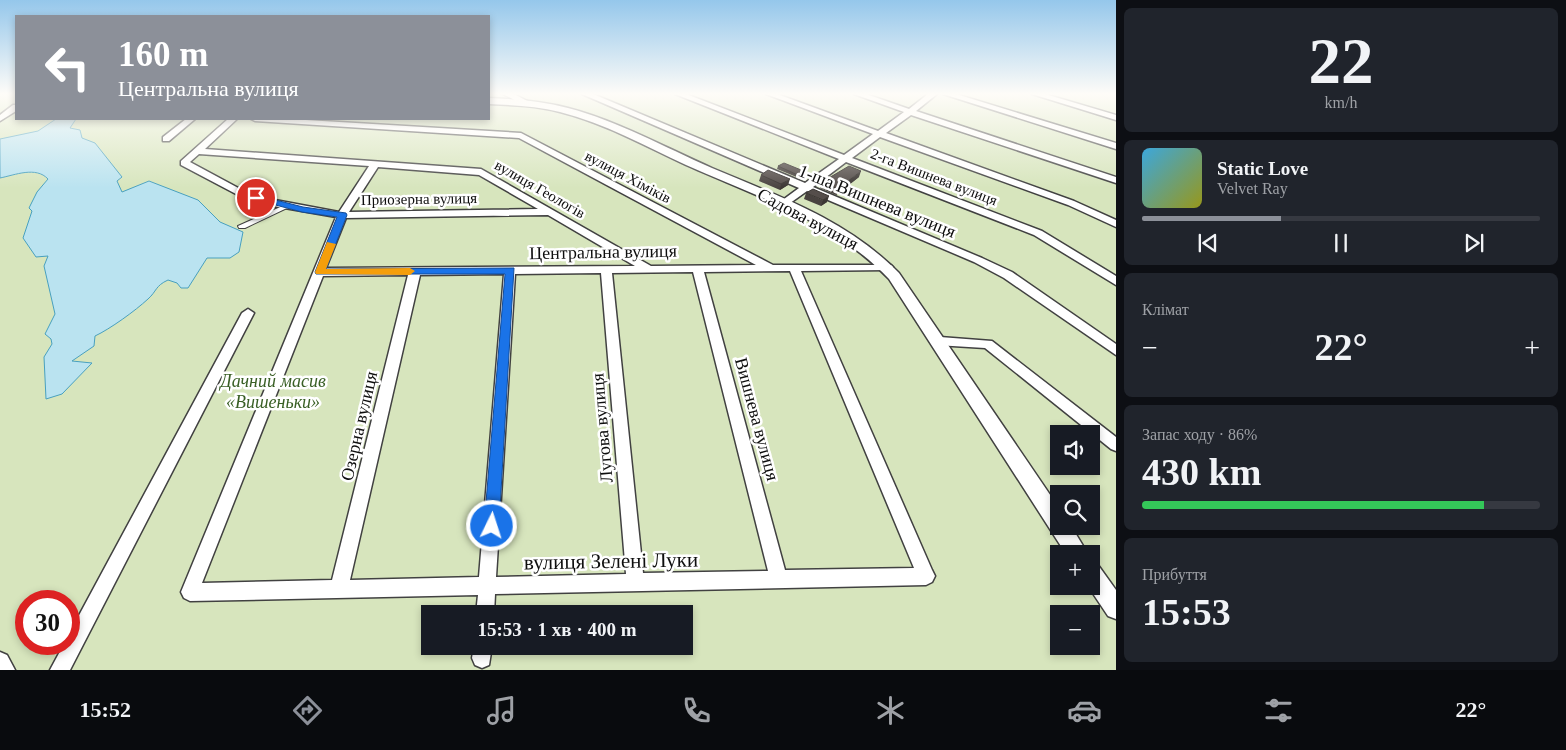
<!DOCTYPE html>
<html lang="uk">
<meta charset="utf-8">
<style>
body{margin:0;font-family:Georgia,serif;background:#20242c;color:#f1f3f6;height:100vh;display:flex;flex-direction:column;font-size:19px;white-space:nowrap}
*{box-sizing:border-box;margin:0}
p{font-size:16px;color:#9ea1a6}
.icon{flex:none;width:28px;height:28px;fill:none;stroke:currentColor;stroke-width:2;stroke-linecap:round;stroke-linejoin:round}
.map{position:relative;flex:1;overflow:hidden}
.sheet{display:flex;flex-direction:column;gap:8px;padding:8px;background:#0d0f14;width:450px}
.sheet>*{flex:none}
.hud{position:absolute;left:15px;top:15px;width:475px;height:105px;border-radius:0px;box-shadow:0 2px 8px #0003;background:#8c9099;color:#fff;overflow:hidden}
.fabs{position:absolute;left:1050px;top:425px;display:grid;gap:10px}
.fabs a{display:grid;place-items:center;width:50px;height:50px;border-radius:0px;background:#171b24;box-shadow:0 2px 8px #0003;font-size:25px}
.speed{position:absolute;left:15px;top:590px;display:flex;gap:10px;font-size:25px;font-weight:700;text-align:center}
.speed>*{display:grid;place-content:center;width:65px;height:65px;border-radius:50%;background:#171b24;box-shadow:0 2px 8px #0003;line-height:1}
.speed .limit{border:8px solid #d22;background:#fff;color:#111}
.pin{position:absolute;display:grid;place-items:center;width:42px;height:42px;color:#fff;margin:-21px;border:2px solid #fff;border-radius:50%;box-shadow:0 1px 5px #0007}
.me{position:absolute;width:55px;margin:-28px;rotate:4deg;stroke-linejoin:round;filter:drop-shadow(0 0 4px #0008)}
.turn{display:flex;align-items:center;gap:18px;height:105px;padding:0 20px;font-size:22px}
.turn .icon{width:65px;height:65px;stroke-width:2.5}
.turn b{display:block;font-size:35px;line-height:42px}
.big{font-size:38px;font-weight:700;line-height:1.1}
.sheet .tile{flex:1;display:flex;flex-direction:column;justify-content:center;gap:8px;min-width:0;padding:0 18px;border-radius:8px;background:#20242c}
.sheet .dial{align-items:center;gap:0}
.dial b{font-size:65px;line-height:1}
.song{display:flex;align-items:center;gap:15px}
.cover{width:60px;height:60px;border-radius:8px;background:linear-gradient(135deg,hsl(200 70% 55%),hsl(60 70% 35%))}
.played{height:5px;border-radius:2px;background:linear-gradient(90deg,#8c9099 35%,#363941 35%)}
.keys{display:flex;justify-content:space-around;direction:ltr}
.heat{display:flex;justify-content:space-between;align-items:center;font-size:28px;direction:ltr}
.charge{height:8px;border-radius:4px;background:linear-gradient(90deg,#34c759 86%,#363941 0)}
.trip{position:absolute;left:421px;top:605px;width:272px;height:50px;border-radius:0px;background:#171b24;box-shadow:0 2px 8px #0003;font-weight:700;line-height:50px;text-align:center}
.tab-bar{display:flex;height:80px;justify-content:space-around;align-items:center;background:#090b0e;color:#9ea1a6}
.tab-bar .icon{width:35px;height:35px}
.tab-bar .selected{color:#8c9099}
.tab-bar b{font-size:22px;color:#f1f3f6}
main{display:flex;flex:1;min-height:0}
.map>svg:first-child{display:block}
</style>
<main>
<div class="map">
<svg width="1116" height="670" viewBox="0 0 1116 670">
<rect width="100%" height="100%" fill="#fdf9f0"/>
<path fill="#d7e5bd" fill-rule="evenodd" d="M0,94H16V119H489V94H1116V670H0ZM1059,434H1091V466H1059ZM1059,494H1091V526H1059ZM1059,554H1091V586H1059ZM26,601H69V644H26ZM430,614H685V646H430ZM1059,614H1091V646H1059Z"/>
<path fill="#bae3f0" stroke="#48a0bf" d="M56,119H76L70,128L80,130L82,138L95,143L122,177L117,181L122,192L149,181L198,200L220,222L243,232L239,252L230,258H207L188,288H181L177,283L168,280C155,286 157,291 148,299C135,311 110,329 95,336L94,346L72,361L92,363L62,394L46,399L44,357L52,344L51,339L45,334L55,314L44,266L48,256L36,257L23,238L32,211L29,208L37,192L48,179C36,166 15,175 0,178V139L38,131Z"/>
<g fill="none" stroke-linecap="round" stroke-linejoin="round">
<defs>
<path id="pedestrian" d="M287,204L290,206L289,207L245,228H239L238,226Z"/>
<path id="minor" d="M503,94H514L531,103L524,105Z
M582,94H593L805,183L839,159L675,94H686L844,155L873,134L766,94H777L878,131L904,112L854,94H866L909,109L928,94H937L916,111L1116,177V183L911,115L886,133L1074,201L1116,220V227L1068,205L880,137L852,158L1042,231L1116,276V285L1034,235L846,162L813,187L982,258L1012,272L1116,344V355L1004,278L974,262L807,191L786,206H780V202L799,188Z
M943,94H956L1116,143V149Z
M1032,94H1045L1116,115V120Z
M13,105H16V111L0,121V115Z
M186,119H195L169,141H163V137Z
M228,119H237L205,149L481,169L651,266L756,265L519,138L255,121L251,119H289L521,133L773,265H891L893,267L891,269L887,270L801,271L932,570L935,576L932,582L926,585L495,594L494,614H476L478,595L190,601L184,598L181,592L336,217L273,206L236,194L181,165V161ZM199,154L369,166L339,212L275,200L242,190L190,162ZM378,167L479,175L538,209L349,212ZM548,215L635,266L326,268L346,218ZM790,271L914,568L785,570L704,272ZM693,272L768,571L643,573L612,273ZM601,273L626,574L496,577L515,274ZM504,274L479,577L350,580L420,275ZM408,275L332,580L202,583L323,276Z
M248,309L254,313L70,670H50L64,644H69V634L242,313Z
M940,337L992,341L1116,437V451L1111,449L985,348L936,345L934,342Z
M474,646H492L489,665L482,668L475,665L472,658Z
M0,652L7,655L15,670H0Z"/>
<path id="tertiary" d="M489,98C516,99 542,101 568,108C618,121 664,147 712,168C778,196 847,220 899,273L1059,508V526H1071L1088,554H1066L889,279C834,221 758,197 686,165C645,146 604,123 560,112C537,106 513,105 489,104Z
M1091,562L1098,565L1116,590V619L1108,616L1088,586H1091Z"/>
</defs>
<use href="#pedestrian" stroke="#414141" stroke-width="2"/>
<use href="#minor" stroke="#414141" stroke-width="3"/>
<use href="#tertiary" stroke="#414141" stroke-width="3"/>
<use href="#pedestrian" fill="#fff" fill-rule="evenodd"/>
<use href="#minor" fill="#fff" fill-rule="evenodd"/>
<use href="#tertiary" fill="#fff" fill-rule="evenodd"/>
</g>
<path fill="#494340" d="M778,166L805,175L799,178L777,169Z
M761,175L788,185L780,190L759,181Z
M859,177L836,195L820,188L822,182Z
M806,193L827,202L821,206L804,199Z"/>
<path fill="#3c3734" d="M861,171L859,177L836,195L838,189Z
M806,172L805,175L799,178L800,176Z
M790,179L788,185L780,190L781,184Z
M829,196L827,202L821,206L823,200Z"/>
<path fill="#554e4b" stroke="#3c3734" d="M784,163L806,172L800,176L778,166Z
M849,166L861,171L838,189L822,182Z
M768,170L790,179L781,184L761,175Z
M813,189L829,196L823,200L806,193Z"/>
<linearGradient id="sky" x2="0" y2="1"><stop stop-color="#95c7eb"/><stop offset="0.5" stop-color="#fefcf8"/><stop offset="1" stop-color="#fefcf8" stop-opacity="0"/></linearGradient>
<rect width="1116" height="188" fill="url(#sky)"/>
<path fill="#1a73e8" stroke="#114b97" d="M256,195L303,207L346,213L347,215L326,269L514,268L499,526L497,531L492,533L486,531L484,526L505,274H316L315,272L337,217L302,212L253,199L252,198Z"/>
<path fill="#f59e0b" d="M327,242L336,244L326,269L410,268L415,271L410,275L316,274L315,272Z"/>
<g text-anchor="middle" stroke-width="5" stroke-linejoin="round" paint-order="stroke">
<g font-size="15" fill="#0e0e0e" stroke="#fff">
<text transform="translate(628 177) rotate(28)" y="5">вулиця Хіміків</text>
<text transform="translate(934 177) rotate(21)" y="5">2-га Вишнева вулиця</text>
<text transform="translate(540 189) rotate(30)" y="5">вулиця Геологів</text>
<text transform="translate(419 199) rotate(-1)" y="5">Приозерна вулиця</text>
</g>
<g font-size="18" fill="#0e0e0e" stroke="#fff">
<text transform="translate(877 201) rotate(22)" y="6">1-ша Вишнева вулиця</text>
<text transform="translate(808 219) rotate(28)" y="6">Садова вулиця</text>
<text transform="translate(603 252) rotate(-1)" y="6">Центральна вулиця</text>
<text transform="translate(757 419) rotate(75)" y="6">Вишнева вулиця</text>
<text transform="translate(359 426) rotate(-77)" y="6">Озерна вулиця</text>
<text transform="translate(602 428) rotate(-95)" y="6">Лугова вулиця</text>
</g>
<g font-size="18" font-style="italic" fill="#395f25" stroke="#fff">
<text x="273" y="387">Дачний масив<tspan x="273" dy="21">«Вишеньки»</tspan></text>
</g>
<g font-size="21" fill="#0e0e0e" stroke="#fff">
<text transform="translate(611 561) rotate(-1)" y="7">вулиця Зелені Луки</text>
</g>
</g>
</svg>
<div class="fabs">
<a><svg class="icon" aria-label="sound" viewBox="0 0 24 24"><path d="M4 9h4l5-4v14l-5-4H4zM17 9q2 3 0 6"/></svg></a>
<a><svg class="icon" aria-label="search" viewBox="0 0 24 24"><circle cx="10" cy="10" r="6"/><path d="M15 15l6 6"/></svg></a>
<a>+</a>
<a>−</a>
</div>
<div class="speed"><div class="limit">30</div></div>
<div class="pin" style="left:256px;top:198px;background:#d93025"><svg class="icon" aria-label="arrive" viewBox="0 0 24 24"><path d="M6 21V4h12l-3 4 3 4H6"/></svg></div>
<svg class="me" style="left:492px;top:526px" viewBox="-20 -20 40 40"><circle r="17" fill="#1a73e8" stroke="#fff" stroke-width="3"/><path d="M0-11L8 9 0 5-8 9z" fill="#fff"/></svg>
<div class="trip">15:53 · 1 хв · 400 m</div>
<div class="hud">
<div class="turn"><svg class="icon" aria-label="left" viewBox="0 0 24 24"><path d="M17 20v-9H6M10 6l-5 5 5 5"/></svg><div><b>160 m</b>Центральна вулиця</div></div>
</div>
</div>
<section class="sheet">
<div class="tile dial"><b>22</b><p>km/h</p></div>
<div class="tile">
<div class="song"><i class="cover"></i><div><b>Static Love</b><p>Velvet Ray</p></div></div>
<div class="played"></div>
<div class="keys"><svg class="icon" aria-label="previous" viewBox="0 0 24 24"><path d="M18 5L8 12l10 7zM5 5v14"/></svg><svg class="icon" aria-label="pause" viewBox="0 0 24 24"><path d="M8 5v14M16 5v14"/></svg><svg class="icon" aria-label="next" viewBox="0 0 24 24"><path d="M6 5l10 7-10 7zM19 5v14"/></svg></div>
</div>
<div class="tile"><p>Клімат</p>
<div class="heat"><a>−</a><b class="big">22°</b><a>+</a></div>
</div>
<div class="tile"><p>Запас ходу · 86%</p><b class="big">430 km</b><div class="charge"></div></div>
<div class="tile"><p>Прибуття</p><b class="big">15:53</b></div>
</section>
</main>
<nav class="tab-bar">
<b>15:52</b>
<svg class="icon selected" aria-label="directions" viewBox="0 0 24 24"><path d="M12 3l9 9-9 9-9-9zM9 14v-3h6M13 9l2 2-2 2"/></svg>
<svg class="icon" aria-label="music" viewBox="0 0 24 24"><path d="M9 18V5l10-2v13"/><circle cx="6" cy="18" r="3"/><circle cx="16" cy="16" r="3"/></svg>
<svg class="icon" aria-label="phone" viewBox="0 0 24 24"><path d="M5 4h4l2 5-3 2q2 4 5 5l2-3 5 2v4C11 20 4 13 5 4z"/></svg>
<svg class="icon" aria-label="climate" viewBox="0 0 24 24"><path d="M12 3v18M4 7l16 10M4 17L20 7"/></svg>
<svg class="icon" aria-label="car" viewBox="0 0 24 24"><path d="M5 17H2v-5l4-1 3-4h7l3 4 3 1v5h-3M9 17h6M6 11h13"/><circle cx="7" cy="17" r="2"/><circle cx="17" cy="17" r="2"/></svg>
<svg class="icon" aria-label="filters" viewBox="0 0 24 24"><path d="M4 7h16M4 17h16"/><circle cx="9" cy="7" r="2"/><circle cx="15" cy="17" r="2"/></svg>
<b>22°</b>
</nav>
